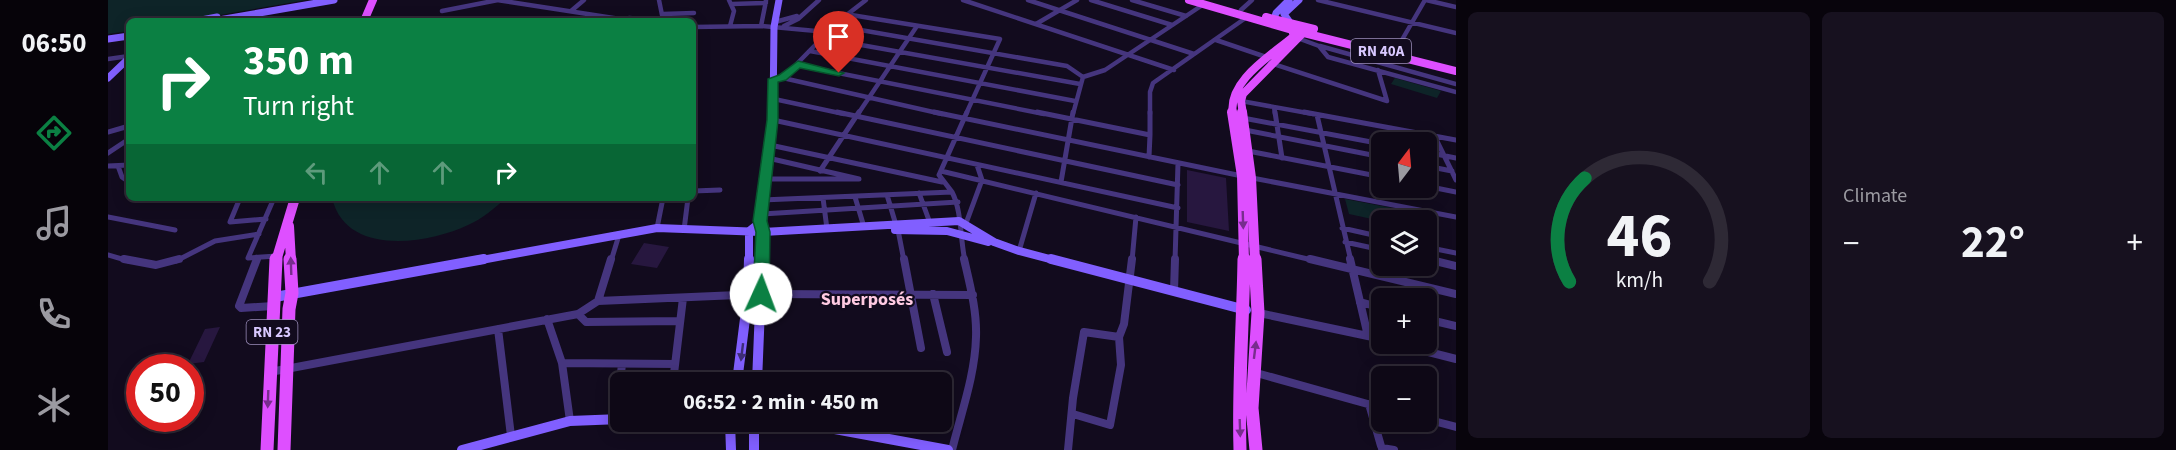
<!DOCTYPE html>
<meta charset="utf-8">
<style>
body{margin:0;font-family:"Source Sans 3",sans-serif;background:#17111f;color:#f1f3f6;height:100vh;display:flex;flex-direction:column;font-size:22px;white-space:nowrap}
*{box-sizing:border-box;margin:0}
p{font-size:20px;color:#9b9aa1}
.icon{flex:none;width:33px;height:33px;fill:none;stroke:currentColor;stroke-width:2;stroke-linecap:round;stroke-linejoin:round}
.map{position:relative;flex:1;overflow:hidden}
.details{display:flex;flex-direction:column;gap:12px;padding:12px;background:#08040c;width:720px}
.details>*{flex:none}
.hud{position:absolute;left:18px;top:18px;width:570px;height:183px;border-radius:9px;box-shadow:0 3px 15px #0003,0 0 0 2px #2e2935;background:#0b8043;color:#fff;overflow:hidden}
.needle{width:39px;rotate:16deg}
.fabs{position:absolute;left:1263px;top:132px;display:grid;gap:12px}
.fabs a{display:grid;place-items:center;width:66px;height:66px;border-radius:9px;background:#0e0816;box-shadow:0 3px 15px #0003,0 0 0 2px #2e2935;font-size:30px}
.speed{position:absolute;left:18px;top:354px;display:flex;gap:12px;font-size:30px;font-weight:700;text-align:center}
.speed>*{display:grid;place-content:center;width:78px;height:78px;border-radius:50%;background:#0e0816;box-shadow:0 3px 15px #0003,0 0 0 2px #2e2935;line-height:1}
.speed .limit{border:9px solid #d22;background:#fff;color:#111}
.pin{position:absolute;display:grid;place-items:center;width:51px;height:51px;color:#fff;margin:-62px -26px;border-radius:50% 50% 50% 0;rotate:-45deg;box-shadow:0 0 6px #0007}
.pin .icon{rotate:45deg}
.me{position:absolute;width:66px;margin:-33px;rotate:2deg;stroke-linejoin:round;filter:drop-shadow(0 0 4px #0008)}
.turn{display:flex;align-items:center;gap:21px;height:126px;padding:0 18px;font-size:27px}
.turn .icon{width:78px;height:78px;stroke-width:2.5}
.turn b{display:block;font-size:42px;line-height:51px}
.lanes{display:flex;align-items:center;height:57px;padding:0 18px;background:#0003;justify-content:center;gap:30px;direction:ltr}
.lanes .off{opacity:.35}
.big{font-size:45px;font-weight:700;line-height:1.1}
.details .widget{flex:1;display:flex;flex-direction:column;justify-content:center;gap:9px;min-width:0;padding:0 21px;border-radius:9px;background:#17111f}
.details .dial{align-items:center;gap:0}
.dial svg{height:156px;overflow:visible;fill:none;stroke:#2e2935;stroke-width:7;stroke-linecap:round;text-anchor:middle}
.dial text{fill:#f1f3f6;stroke:none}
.heat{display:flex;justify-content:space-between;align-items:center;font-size:33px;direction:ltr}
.details .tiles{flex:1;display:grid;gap:12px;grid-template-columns:repeat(2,1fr)}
.trip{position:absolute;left:502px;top:372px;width:342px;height:60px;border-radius:9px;background:#0e0816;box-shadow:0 3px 15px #0003,0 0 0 2px #2e2935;font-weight:700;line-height:60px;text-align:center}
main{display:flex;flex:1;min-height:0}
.tabs{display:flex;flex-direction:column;width:108px;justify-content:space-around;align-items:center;background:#060309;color:#9b9aa1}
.tabs .icon{width:42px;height:42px}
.tabs .selected{color:#0b8043}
.tabs b{font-size:27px;color:#f1f3f6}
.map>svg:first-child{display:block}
</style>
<main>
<nav class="tabs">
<b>06:50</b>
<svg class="icon selected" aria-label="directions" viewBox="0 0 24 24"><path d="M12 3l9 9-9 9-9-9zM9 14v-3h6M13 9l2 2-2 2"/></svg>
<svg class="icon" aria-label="music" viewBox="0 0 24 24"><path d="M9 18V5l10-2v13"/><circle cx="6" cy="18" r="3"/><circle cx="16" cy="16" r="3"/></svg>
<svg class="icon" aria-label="phone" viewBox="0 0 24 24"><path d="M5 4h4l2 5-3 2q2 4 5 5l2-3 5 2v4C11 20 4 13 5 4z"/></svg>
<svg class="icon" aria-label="climate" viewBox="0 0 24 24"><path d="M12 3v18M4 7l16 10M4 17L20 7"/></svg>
</nav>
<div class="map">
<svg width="1348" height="450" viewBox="0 0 1348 450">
<rect width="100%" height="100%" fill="#120b1e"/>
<path fill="#0e2428" d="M0,0H198L77,21H21V31L0,34Z
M1287,78L1333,91L1329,98L1283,84Z
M224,198H398C387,208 374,219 360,225C320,244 238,257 224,198Z
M1237,199L1295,210L1298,220L1273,221L1241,214Z"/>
<path fill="#27173f" d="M1079,170L1118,178L1121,231L1079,222Z
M536,243L561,247L549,268L523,264Z
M112,327L96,362L80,364L97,329Z
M834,391L843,393L836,421H834Z"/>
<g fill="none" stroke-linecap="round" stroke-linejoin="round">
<path stroke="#45357e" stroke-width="4.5" d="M389,0L525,21
M551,0L554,15
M621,0L626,11L622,26
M855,0L1066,70
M920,0L1086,54
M983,0L1064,25
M1024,0L1078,16
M1210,0L1348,33
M1318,0L1348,7
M624,4L658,3
M1133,10L1144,0
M334,11L390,0
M463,11L476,0
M555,14L586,13
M737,14L892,39L858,114
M521,18L562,21
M667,22L689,16
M928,24L969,0
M724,25L959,66L975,77L965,114
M653,26L658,1
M676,26L690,19L711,0
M585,27L653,26L719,32
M723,27L758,0
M714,38L972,84
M1192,39L1211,46L1220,57L1348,92
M1108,40L1161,58
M1212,46L1348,84
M585,49V59
M702,51L967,101
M1287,52L1317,0
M0,59L21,56
M1162,63L1279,101L1270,70
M690,65L936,114
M975,77L997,70L1096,4
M675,78L834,114
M665,79L675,78L717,35
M666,99L736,114
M1133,101L1205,114
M1166,107L1167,114
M750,114L809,26
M1042,114V92L1045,83L1139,17"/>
<path stroke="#45357e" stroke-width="5" d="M729,112L1070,185
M826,112L1134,176L1348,217
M929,112L1042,135L1041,157
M1042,112V135
M1167,112L1174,158
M1196,112L1348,140
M1209,115L1243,261
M1135,118L1274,144
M665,120L1070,208
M1137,130L1274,157
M0,132L21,126
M1326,135L1348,180
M662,145L834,182
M1140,151L1274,177
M1318,152L1348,158
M0,153L21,139
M0,166L21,165
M10,166L14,177L21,182
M1318,166L1344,171
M712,171L751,112
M833,171L1208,261
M657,179H751L660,158
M953,182L965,112
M1318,186L1348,192
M585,191L612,190
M844,192C854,211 852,239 857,261
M811,193L822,223
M779,195L788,225
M747,197L756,227
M132,198L122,222L158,219
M166,198L140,258L169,256
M715,198L719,229
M654,200L844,192L831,175L859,112
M653,214L850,202
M0,217L67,230
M857,226L874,180L869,165
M549,228L555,198
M1234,228L1274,237
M576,230L580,198
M790,230L796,261
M1237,242L1274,250
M1318,247L1348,253
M911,251L928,193
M0,255L21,261
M1318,259L1325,261
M68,261L107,241L151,234
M503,261L511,235
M1024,261L1028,217
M1067,261L1070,163"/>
<path stroke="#45357e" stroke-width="8" d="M16,259L48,265L71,259
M149,259L131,306L133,308L165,306
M796,259L813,348
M1202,259L1348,294
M1242,259L1260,336
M1319,259L1348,266
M1066,291L1067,259
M825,294L839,352
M490,301L503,259
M1252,302L1274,308
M1151,313L1274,339
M470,314L478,322L572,321
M439,319L454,363
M1318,319L1348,326
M390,329L403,436
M1289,344L1348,359
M162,372L470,314L490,301L653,294L865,295
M1145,372L1274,408
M565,382L575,298
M1261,404L1273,446
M965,414L1002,425L1013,365L1011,337L1016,324L1024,259
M508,419L514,364
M1318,419L1348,427
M462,421L454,363L567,364
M1274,448L1286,450
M844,450C853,413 867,376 868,337C869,311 862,285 856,259
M960,450L965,398L976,332L1011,337"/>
<path stroke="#815fff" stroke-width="7" d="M1166,19L1168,13L1181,0
M88,21L109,17
M105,21L226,0
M1181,21L1176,14L1191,0
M0,39L21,36
M0,78L21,58
M665,114L666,27L671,0"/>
<path stroke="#815fff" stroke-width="8" d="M787,230L839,231L880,242
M908,250L949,261
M368,261L549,228L655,232L851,221L886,242L911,251
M641,261V231L646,227
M654,261L655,232L652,221L665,112"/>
<path stroke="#815fff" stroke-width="10" d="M943,259L1138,310
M167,297L376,259
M629,382L640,295L641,259
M649,382L654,259
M622,422L623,450
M646,422V450
M689,422L840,450
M354,450L462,421L513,419"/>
<path stroke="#de4fff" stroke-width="8" d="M1081,0L1184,30L1348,71
M1158,17L1206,29
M256,21L265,0
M1125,114C1119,81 1164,55 1186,36L1184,30
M1135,114L1133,101L1135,94L1196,32"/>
<path stroke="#de4fff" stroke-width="10" d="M1124,112L1134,176L1136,261
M1134,112L1143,178L1147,261
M181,226L183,261
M168,261L187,198"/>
<path stroke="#de4fff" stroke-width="13" d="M1147,259L1150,313L1144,408L1148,450
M159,450L168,259
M176,450L181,309L184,293L182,259
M1132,450C1130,386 1135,323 1136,259"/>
</g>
<defs><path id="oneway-solid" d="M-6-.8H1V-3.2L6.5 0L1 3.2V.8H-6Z" transform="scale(1.5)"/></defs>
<g fill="#782d8e">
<use href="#oneway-solid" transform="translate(1135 220) rotate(88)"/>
<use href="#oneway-solid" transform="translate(183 266) rotate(-92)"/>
<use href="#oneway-solid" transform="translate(1147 350) rotate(-83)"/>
<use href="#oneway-solid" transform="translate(160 399) rotate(92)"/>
<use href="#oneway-solid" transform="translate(1132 428) rotate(88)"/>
</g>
<use fill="#3e2d78" href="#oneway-solid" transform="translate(634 352) rotate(97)"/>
<path fill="#0b8043" stroke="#07532c" stroke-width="1.5" d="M690,61L736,73L731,76L692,68L678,80L670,82V120L659,221L662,232L661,294L658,298H648L645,294L648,232L645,221L659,120L660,79L671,75Z"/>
<g text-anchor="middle" stroke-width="4.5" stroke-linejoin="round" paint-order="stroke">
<g fill="#120b1e" stroke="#9d8fbc" stroke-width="1.5">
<rect x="1243" y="39" width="60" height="24" rx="4.5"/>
<rect x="138.5" y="320" width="51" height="24" rx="4.5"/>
</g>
<g font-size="15" font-weight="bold" fill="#d8c8ff">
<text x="1273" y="56">RN 40A</text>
<text x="164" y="337">RN 23</text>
</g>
<g font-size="18" font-weight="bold" fill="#ffcae2" stroke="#120b1e">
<text x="759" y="305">Superposés</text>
</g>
</g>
</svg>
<div class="fabs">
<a><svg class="needle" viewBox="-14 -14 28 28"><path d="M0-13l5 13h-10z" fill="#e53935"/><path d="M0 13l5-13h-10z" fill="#9b9aa1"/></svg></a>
<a><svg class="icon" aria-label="layers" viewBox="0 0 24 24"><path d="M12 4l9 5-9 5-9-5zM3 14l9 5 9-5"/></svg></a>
<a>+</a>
<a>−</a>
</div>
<div class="speed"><div class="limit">50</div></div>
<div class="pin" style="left:731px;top:73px;background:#d93025"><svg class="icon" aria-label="arrive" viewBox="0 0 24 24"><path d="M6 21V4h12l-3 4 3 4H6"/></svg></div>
<svg class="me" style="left:653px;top:294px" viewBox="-20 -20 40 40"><circle r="19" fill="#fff"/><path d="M0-13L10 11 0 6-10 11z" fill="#0b8043"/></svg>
<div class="trip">06:52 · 2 min · 450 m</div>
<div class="hud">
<div class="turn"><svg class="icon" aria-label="right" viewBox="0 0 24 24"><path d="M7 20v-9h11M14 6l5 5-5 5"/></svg><div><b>350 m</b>Turn right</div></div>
<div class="lanes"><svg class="icon off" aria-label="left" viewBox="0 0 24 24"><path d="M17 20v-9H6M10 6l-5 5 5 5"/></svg><svg class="icon off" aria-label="ahead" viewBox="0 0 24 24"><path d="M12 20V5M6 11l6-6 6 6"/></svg><svg class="icon off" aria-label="ahead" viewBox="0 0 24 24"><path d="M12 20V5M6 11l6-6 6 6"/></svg><svg class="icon" aria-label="right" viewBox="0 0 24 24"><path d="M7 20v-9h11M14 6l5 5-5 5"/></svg></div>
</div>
</div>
<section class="details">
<div class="tiles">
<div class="widget dial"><svg viewBox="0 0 100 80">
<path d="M14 69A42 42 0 1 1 86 69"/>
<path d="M14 69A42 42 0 0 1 22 16" stroke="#0b8043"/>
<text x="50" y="56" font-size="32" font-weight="700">46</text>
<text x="50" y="72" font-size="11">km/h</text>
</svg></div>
<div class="widget"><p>Climate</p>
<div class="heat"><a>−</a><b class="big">22°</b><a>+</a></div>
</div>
</div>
</section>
</main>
